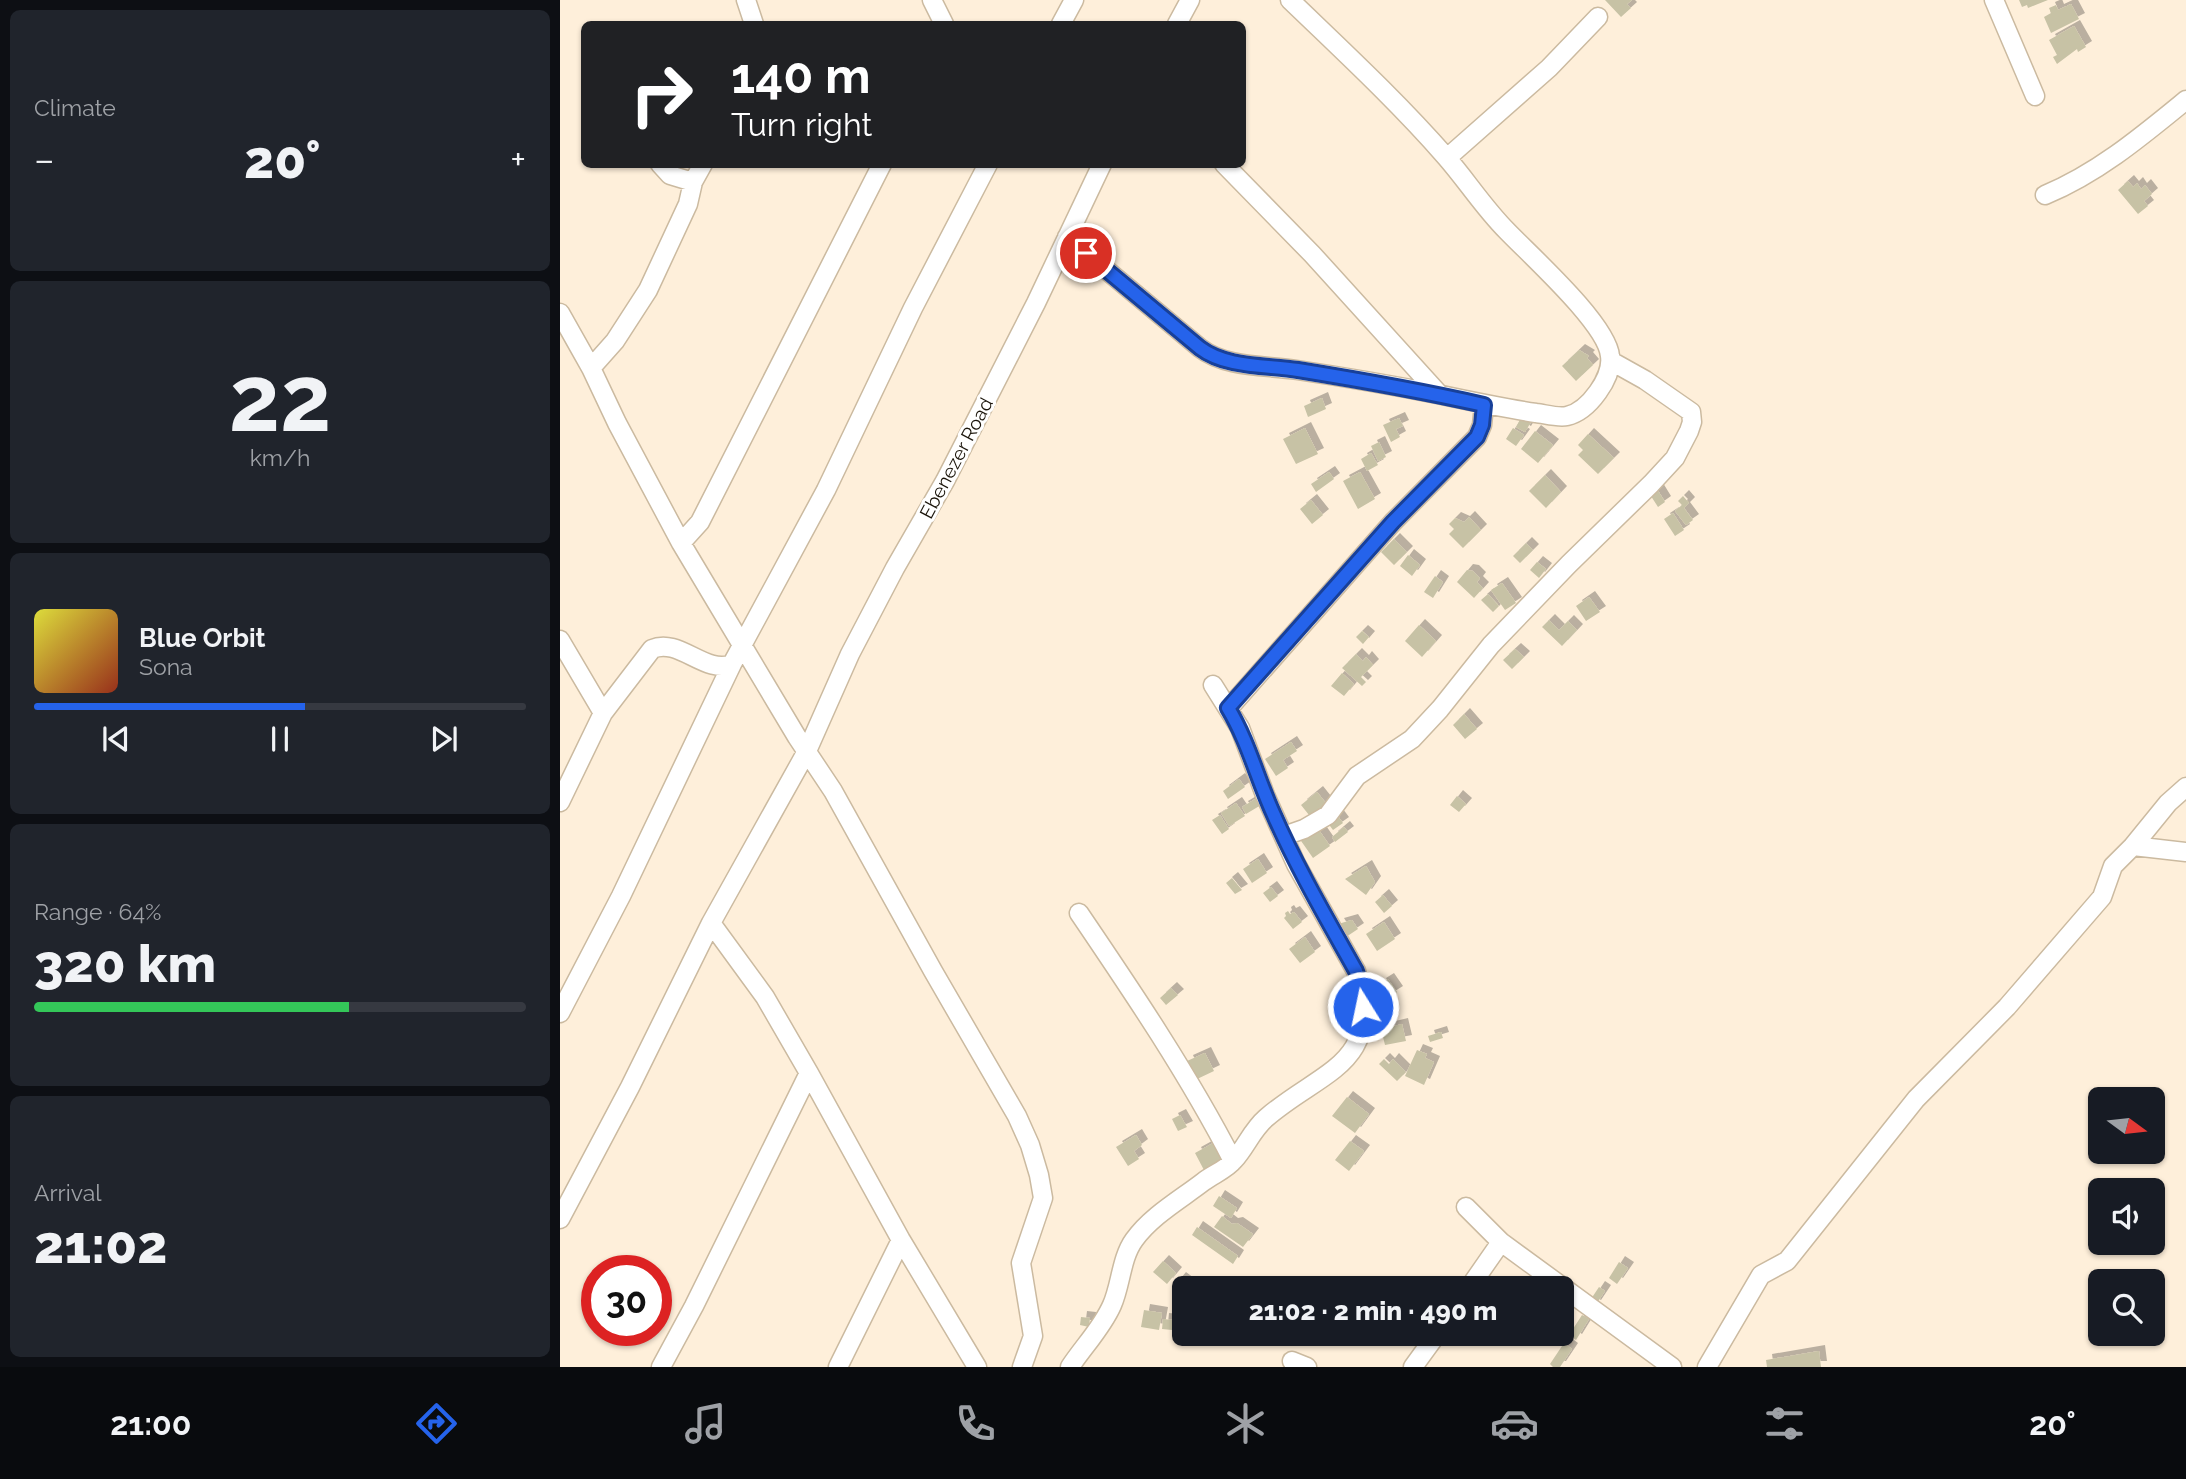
<!DOCTYPE html>
<meta charset="utf-8">
<style>
body{margin:0;font-family:Raleway,sans-serif;background:#20242c;color:#f1f3f6;height:100vh;display:flex;flex-direction:column;font-size:26px;white-space:nowrap}
*{box-sizing:border-box;margin:0}
p{font-size:23px;color:#9ea1a6}
.icon{flex:none;width:38px;height:38px;fill:none;stroke:currentColor;stroke-width:2;stroke-linecap:round;stroke-linejoin:round}
.map{position:relative;flex:1;overflow:hidden}
.side{display:flex;flex-direction:column;gap:10px;padding:10px;background:#0d0f14;width:560px}
.side>*{flex:none}
.top-card{position:absolute;left:21px;top:21px;width:665px;height:147px;border-radius:10px;box-shadow:0 2px 5px #0004;background:#202124;color:#fff;overflow:hidden}
.needle{width:46px;rotate:105deg}
.tools{position:absolute;left:1528px;top:1087px;display:grid;gap:14px}
.tools a{display:grid;place-items:center;width:77px;height:77px;border-radius:10px;background:#171b24;box-shadow:0 2px 5px #0004;font-size:35px}
.speed{position:absolute;left:21px;top:1255px;display:flex;gap:14px;font-size:35px;font-weight:700;text-align:center}
.speed>*{display:grid;place-content:center;width:91px;height:91px;border-radius:50%;background:#171b24;box-shadow:0 2px 5px #0004;line-height:1}
.speed .limit{border:10px solid #d22;background:#fff;color:#111}
.pin{position:absolute;display:grid;place-items:center;width:60px;height:60px;color:#fff;margin:-30px;border:4px solid #fff;border-radius:50%;box-shadow:0 2px 7px #0007}
.me{position:absolute;width:77px;margin:-38px;rotate:350deg;stroke-linejoin:round;filter:drop-shadow(0 0 5px #0008)}
.turn{display:flex;align-items:center;gap:24px;height:147px;padding:0 35px;font-size:32px}
.turn .icon{width:91px;height:91px;stroke-width:2.5}
.turn b{display:block;font-size:49px;line-height:60px}
.big{font-size:52px;font-weight:800;line-height:1.1}
.side .widget{flex:1;display:flex;flex-direction:column;justify-content:center;gap:10px;min-width:0;padding:0 24px;border-radius:10px;background:#20242c}
.side .dial{align-items:center;gap:0}
.dial b{font-size:91px;line-height:1}
.song{display:flex;align-items:center;gap:21px}
.cover{width:84px;height:84px;border-radius:10px;background:linear-gradient(135deg,hsl(60 70% 55%),hsl(10 70% 35%))}
.played{height:7px;border-radius:4px;background:linear-gradient(90deg,#2563eb 55%,#363941 55%)}
.keys{display:flex;justify-content:space-around;direction:ltr}
.heat{display:flex;justify-content:space-between;align-items:center;font-size:38px;direction:ltr}
.charge{height:10px;border-radius:5px;background:linear-gradient(90deg,#34c759 64%,#363941 0)}
.trip{position:absolute;left:612px;top:1276px;width:402px;height:70px;border-radius:10px;background:#171b24;box-shadow:0 2px 5px #0004;font-weight:800;line-height:70px;text-align:center}
.tabs{display:flex;height:112px;justify-content:space-around;align-items:center;background:#090b0e;color:#9ea1a6}
.tabs .icon{width:49px;height:49px}
.tabs .selected{color:#2563eb}
.tabs b{font-size:32px;color:#f1f3f6}
main{display:flex;flex:1;min-height:0}
.map>svg:first-child{display:block}
</style>
<main>
<section class="side">
<div class="widget"><p>Climate</p>
<div class="heat"><a>−</a><b class="big">20°</b><a>+</a></div>
</div>
<div class="widget dial"><b>22</b><p>km/h</p></div>
<div class="widget">
<div class="song"><i class="cover"></i><div><b>Blue Orbit</b><p>Sona</p></div></div>
<div class="played"></div>
<div class="keys"><svg class="icon" aria-label="previous" viewBox="0 0 24 24"><path d="M18 5L8 12l10 7zM5 5v14"/></svg><svg class="icon" aria-label="pause" viewBox="0 0 24 24"><path d="M8 5v14M16 5v14"/></svg><svg class="icon" aria-label="next" viewBox="0 0 24 24"><path d="M6 5l10 7-10 7zM19 5v14"/></svg></div>
</div>
<div class="widget"><p>Range · 64%</p><b class="big">320 km</b><div class="charge"></div></div>
<div class="widget"><p>Arrival</p><b class="big">21:02</b></div>
</section>
<div class="map">
<svg width="1626" height="1367" viewBox="0 0 1626 1367">
<defs>
<filter id="shadow"><feDropShadow dx="6" dy="-6" stdDeviation="0" flood-color="#0004"/></filter>
</defs>
<rect width="100%" height="100%" fill="#feefda"/>
<path fill="#c7c2a5" filter="url(#shadow)" d="M1045,0H1072L1067,4L1071,8L1061,17Z
M1459,0H1488L1468,8L1467,5L1462,7Z
M1511,4L1519,19L1491,33L1484,17L1491,13L1489,8L1496,5L1498,10Z
M1514,26L1526,47L1518,52L1517,49L1497,64L1493,57L1497,55L1489,40Z
M1568,181L1573,187L1577,183L1581,189L1585,185L1592,194L1584,201L1588,206L1578,214L1558,190Z
M1019,350L1029,356L1027,358L1033,365L1016,381L1002,366Z
M762,398L766,409L748,417L744,406Z
M962,416L971,422L965,432L956,427Z
M839,418L843,426L836,429L840,437L831,442L823,425Z
M745,428L758,454L736,464L723,439Z
M953,428L964,435L956,446L946,439Z
M975,431L993,445L978,463L961,449Z
M1028,434L1054,458L1038,474L1018,455L1023,450L1018,445Z
M819,442L826,457L818,461L811,446Z
M811,453L818,465L807,471L801,459Z
M769,472L774,479L756,492L751,484Z
M800,472L815,499L798,509L783,481Z
M985,475L1001,492L986,508L969,491Z
M1097,489L1105,502L1098,507L1089,493Z
M1123,496L1129,503L1124,508L1133,520L1126,525L1115,511L1122,505L1118,501Z
M751,500L763,515L752,524L740,509Z
M1113,513L1124,530L1115,536L1104,519Z
M909,517L921,530L903,548L889,534L894,529L889,524L895,518L904,522Z
M834,539L847,552L834,565L821,552Z
M966,543L973,550L960,563L953,556Z
M848,555L860,565L852,576L840,566Z
M977,562L986,569L979,578L970,570Z
M907,570L913,571L920,578L917,582L923,588L914,598L897,582Z
M875,576L883,582L873,598L864,592Z
M942,583L956,603L945,610L931,590Z
M928,594L939,606L933,612L921,600Z
M1029,597L1040,612L1026,621L1016,606Z
M989,620L999,630L1008,621L1017,630L1002,646L982,627Z
M859,625L876,641L862,657L845,641Z
M802,631L809,637L803,644L796,637Z
M955,649L964,657L952,669L943,660Z
M796,654L803,661L806,657L813,665L801,677L806,682L802,686L782,668Z
M782,673L794,684L784,696L771,686Z
M904,714L917,729L905,739L893,725Z
M731,742L737,751L723,760L728,768L716,776L705,759Z
M679,779L685,787L668,799L663,791Z
M757,792L769,807L753,820L741,805Z
M897,796L906,804L899,812L890,805Z
M697,798L701,805L686,814L682,807Z
M676,803L685,816L669,826L661,813Z
M660,815L669,829L662,834L652,820Z
M777,815L783,823L773,830L767,822Z
M756,826L770,846L753,858L739,838Z
M784,827L788,832L775,842L772,837Z
M698,859L707,873L692,883L683,869Z
M806,866L815,882L806,895L785,879Z
M672,878L682,890L675,894L666,883Z
M711,887L718,896L710,902L703,893Z
M823,895L832,906L824,913L815,902Z
M728,911L730,914L734,912L742,922L733,929L724,918L726,916L725,913Z
M792,920L798,929L786,937L778,924Z
M824,922L835,939L817,951L806,934Z
M745,937L755,952L740,963L729,949Z
M828,979L837,992L829,997L820,984Z
M611,988L618,995L606,1005L600,998Z
M842,1024L846,1041L825,1045L821,1029Z
M881,1032L883,1038L870,1042L868,1036Z
M857,1050L867,1054L865,1058L874,1062L864,1085L845,1076Z
M645,1053L654,1071L635,1080L627,1061Z
M824,1059L829,1064L833,1059L846,1072L837,1081L819,1064Z
M787,1097L809,1114L795,1133L772,1116Z
M620,1115L627,1127L618,1131L612,1119Z
M576,1135L582,1145L574,1151L579,1159L568,1166L556,1147Z
M790,1141L804,1151L789,1171L775,1160Z
M655,1142L665,1160L645,1172L635,1153Z
M659,1196L677,1208L671,1218L653,1206Z
M662,1216L672,1224L677,1223L693,1234L683,1247L654,1227Z
M637,1227L678,1256L673,1264L632,1235Z
M603,1261L616,1273L607,1284L593,1272Z
M1059,1262L1068,1268L1057,1284L1049,1278Z
M620,1278L628,1284L622,1291L615,1284Z
M1039,1287L1045,1291L1035,1306L1029,1302Z
M584,1310L602,1313L599,1330L581,1327Z
M1022,1315L1029,1319L1016,1340L1009,1335Z
M521,1317L530,1318L529,1327L520,1325Z
M603,1319L613,1320L612,1330L602,1329Z
M1004,1343L1012,1349L1000,1367H993L990,1364Z
M1259,1351L1261,1367H1207L1206,1360Z"/>
<g fill="none" stroke-linecap="round" stroke-linejoin="round">
<defs>
<path id="street" d="M186,0L194,24
M372,0L384,24
M1434,0L1475,96
M501,24L514,0
M617,24L630,0
M887,158L989,68L1038,17
M100,164L110,175L133,182
M664,164L752,254L879,394
M1485,195C1538,173 1582,136 1626,100
M507,237L640,348C666,368 705,365 737,370C784,377 831,385 877,394C910,401 943,408 976,413C985,414 998,418 1007,416C1029,411 1053,377 1050,356C1047,324 971,256 947,231C924,208 907,181 886,157C838,102 783,51 730,0
M0,313L31,368L57,423L121,543L237,737L273,791L373,971L457,1116L470,1145L479,1175L483,1198L461,1263L473,1336L462,1367
M31,368L55,341L88,290L128,204L133,182L143,164
M121,543L140,522L322,164
M0,640L43,713
M669,708L833,522L917,437L922,425L924,405
M0,802L43,713L92,649C119,637 145,675 172,664
M724,836L744,829L768,815L797,776L852,739L880,709L931,645L1009,564L1091,484L1115,458L1129,431L1132,422L1131,412L1085,380L1051,361
M1573,846L1608,803L1626,787
M519,913C574,994 628,1074 673,1161
M151,923L205,997L249,1073L341,1240L417,1367
M0,1013L61,896L172,664L266,490L353,308L428,164
M906,1207L941,1242L1112,1367
M0,1219L70,1087L151,923L247,751L290,654L335,568L385,481L476,303L542,164
M909,1288L941,1242
M732,1361L747,1367
M101,1367L134,1306L249,1073
M278,1367L341,1240
M510,1367C523,1347 542,1328 552,1305C561,1285 561,1258 574,1240C591,1216 621,1199 643,1182C653,1174 666,1170 674,1160C686,1147 692,1130 706,1118C761,1070 825,1065 796,971L736,864L705,795L680,728L653,685
M853,1367L877,1334
M1147,1367L1201,1275L1227,1261L1356,1099L1447,1007L1542,897L1553,866L1573,846L1626,852"/>
</defs>
<use href="#street" stroke="#cbbaa0" stroke-width="21"/>
<use href="#street" stroke="#fff" stroke-width="18"/>
</g>
<g fill="none" stroke-linecap="round" stroke-linejoin="round">
<defs>
<path id="route" d="M526,253L640,348C666,368 707,365 738,370C800,380 862,391 924,405L922,425L917,437L833,522L668,708C688,741 697,778 713,813C737,868 767,919 796,971L801,988L803,1007"/>
</defs>
<use href="#route" stroke="#184099" stroke-width="18"/>
<use href="#route" stroke="#2563eb" stroke-width="12"/>
</g>
<g text-anchor="middle" stroke-width="6" stroke-linejoin="round" paint-order="stroke">
<g font-size="19" fill="#1b150b" stroke="#fff">
<text transform="translate(396 458) rotate(-62)" y="7">Ebenezer Road</text>
</g>
</g>
</svg>
<div class="tools">
<a><svg class="needle" viewBox="-14 -14 28 28"><path d="M0-13l5 13h-10z" fill="#e53935"/><path d="M0 13l5-13h-10z" fill="#9ea1a6"/></svg></a>
<a><svg class="icon" aria-label="sound" viewBox="0 0 24 24"><path d="M4 9h4l5-4v14l-5-4H4zM17 9q2 3 0 6"/></svg></a>
<a><svg class="icon" aria-label="search" viewBox="0 0 24 24"><circle cx="10" cy="10" r="6"/><path d="M15 15l6 6"/></svg></a>
</div>
<div class="speed"><div class="limit">30</div></div>
<div class="pin" style="left:526px;top:253px;background:#d93025"><svg class="icon" aria-label="arrive" viewBox="0 0 24 24"><path d="M6 21V4h12l-3 4 3 4H6"/></svg></div>
<svg class="me" style="left:803px;top:1007px" viewBox="-20 -20 40 40"><circle r="17" fill="#2563eb" stroke="#fff" stroke-width="3"/><path d="M0-11L8 9 0 5-8 9z" fill="#fff"/></svg>
<div class="trip">21:02 · 2 min · 490 m</div>
<div class="top-card">
<div class="turn"><svg class="icon" aria-label="right" viewBox="0 0 24 24"><path d="M7 20v-9h11M14 6l5 5-5 5"/></svg><div><b>140 m</b>Turn right</div></div>
</div>
</div>
</main>
<nav class="tabs">
<b>21:00</b>
<svg class="icon selected" aria-label="directions" viewBox="0 0 24 24"><path d="M12 3l9 9-9 9-9-9zM9 14v-3h6M13 9l2 2-2 2"/></svg>
<svg class="icon" aria-label="music" viewBox="0 0 24 24"><path d="M9 18V5l10-2v13"/><circle cx="6" cy="18" r="3"/><circle cx="16" cy="16" r="3"/></svg>
<svg class="icon" aria-label="phone" viewBox="0 0 24 24"><path d="M5 4h4l2 5-3 2q2 4 5 5l2-3 5 2v4C11 20 4 13 5 4z"/></svg>
<svg class="icon" aria-label="climate" viewBox="0 0 24 24"><path d="M12 3v18M4 7l16 10M4 17L20 7"/></svg>
<svg class="icon" aria-label="car" viewBox="0 0 24 24"><path d="M5 17H2v-5l4-1 3-4h7l3 4 3 1v5h-3M9 17h6M6 11h13"/><circle cx="7" cy="17" r="2"/><circle cx="17" cy="17" r="2"/></svg>
<svg class="icon" aria-label="filters" viewBox="0 0 24 24"><path d="M4 7h16M4 17h16"/><circle cx="9" cy="7" r="2"/><circle cx="15" cy="17" r="2"/></svg>
<b>20°</b>
</nav>
